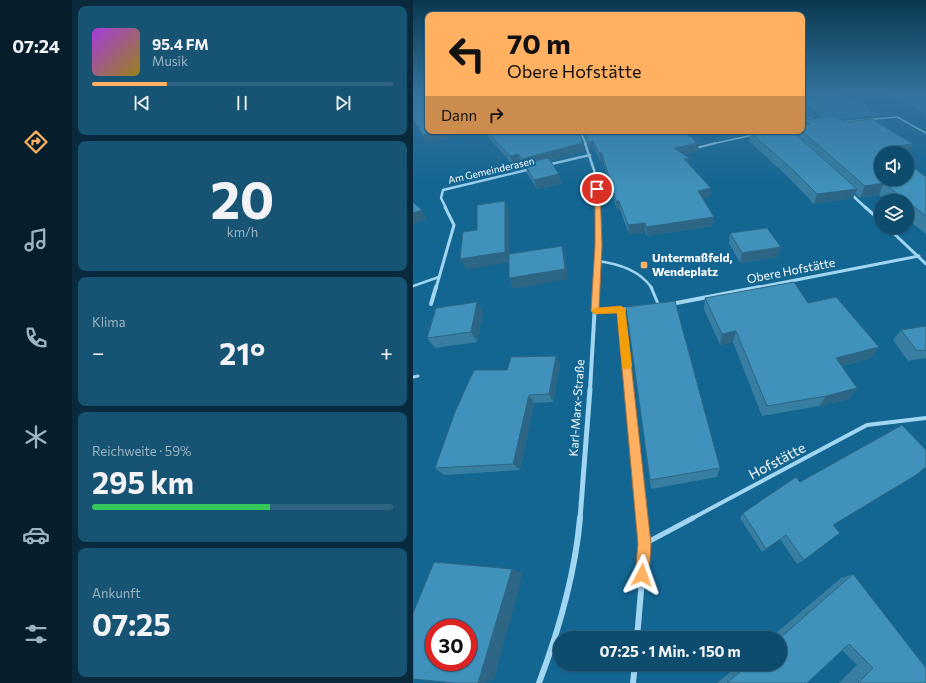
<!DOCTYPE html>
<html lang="de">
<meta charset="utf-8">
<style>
body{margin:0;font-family:Commissioner,sans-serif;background:#175373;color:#f1f3f6;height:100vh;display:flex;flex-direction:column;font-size:15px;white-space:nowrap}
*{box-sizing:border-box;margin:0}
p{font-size:13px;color:#9bb4c2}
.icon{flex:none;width:22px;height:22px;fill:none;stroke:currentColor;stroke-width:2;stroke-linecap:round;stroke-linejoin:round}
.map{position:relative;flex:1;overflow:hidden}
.panel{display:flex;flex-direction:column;gap:6px;padding:6px;background:#082a3c;width:341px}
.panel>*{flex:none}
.top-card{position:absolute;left:12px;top:12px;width:380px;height:122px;border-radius:8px;box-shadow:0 1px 3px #0004,0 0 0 1px #2e6381;background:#ffb061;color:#111;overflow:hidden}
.buttons{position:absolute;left:461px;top:146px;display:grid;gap:8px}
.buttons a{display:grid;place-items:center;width:40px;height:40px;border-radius:50%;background:#0e4c6e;box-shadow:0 1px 3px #0004,0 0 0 1px #2e6381;font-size:20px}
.speed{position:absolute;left:12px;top:619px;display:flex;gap:8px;font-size:20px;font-weight:700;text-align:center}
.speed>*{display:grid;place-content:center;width:52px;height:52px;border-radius:50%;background:#0e4c6e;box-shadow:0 1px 3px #0004,0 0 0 1px #2e6381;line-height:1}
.speed .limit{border:6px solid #d22;background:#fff;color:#111}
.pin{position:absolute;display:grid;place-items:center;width:34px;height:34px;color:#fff;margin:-17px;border:2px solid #fff;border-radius:50%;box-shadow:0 1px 4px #0007}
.me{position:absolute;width:44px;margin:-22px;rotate:4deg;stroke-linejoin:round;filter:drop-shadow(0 0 3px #0008)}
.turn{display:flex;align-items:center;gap:14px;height:84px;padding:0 16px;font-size:18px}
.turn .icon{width:52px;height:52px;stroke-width:2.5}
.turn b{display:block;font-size:28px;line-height:34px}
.then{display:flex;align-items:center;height:38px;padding:0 16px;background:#0003;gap:8px;font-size:15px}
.big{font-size:30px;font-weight:700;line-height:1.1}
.panel .card{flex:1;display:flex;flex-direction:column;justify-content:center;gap:6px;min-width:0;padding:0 14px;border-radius:8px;background:#175373}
.panel .dial{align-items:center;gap:0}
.dial b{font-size:52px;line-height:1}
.song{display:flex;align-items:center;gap:12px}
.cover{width:48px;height:48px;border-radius:6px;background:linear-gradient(135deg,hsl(280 70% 55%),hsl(50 70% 35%))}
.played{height:4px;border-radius:2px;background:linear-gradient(90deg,#ffb061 25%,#2e6381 25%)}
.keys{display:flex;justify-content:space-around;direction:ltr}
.heat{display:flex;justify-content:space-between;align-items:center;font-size:22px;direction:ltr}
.charge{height:6px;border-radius:3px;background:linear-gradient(90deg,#34c759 59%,#2e6381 0)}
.trip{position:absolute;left:140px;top:631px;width:234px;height:40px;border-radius:20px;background:#0e4c6e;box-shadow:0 1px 3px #0004,0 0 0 1px #2e6381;font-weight:700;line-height:40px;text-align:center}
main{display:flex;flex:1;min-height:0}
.tabs{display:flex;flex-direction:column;width:72px;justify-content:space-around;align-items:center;background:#061e2c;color:#9bb4c2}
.tabs .icon{width:28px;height:28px}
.tabs .active{color:#ffb061}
.tabs b{font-size:18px;color:#f1f3f6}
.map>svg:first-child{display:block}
</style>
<main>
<nav class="tabs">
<b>07:24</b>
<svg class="icon active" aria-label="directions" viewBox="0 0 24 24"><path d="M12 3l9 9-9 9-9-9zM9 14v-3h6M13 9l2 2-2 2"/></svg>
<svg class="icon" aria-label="music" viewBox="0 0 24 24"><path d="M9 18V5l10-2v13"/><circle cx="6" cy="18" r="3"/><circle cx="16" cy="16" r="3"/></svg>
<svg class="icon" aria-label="phone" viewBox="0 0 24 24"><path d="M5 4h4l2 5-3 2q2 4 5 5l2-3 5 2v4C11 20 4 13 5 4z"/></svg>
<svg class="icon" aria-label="climate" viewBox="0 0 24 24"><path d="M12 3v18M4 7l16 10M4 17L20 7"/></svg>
<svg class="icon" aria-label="car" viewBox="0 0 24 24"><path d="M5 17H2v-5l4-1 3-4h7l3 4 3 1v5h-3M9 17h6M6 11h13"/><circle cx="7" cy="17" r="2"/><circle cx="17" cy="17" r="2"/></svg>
<svg class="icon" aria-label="filters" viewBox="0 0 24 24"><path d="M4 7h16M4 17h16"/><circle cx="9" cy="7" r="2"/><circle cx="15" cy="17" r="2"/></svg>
</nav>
<section class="panel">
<div class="card">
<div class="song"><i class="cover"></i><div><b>95.4 FM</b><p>Musik</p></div></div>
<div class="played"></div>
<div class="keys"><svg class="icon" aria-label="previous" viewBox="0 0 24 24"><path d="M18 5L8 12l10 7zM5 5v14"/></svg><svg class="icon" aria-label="pause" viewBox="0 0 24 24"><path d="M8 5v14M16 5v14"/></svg><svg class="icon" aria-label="next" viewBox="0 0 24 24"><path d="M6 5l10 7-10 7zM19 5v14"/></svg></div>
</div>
<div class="card dial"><b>20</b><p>km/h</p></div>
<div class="card"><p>Klima</p>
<div class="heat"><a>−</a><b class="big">21°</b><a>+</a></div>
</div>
<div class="card"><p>Reichweite · 59%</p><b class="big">295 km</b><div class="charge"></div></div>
<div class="card"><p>Ankunft</p><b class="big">07:25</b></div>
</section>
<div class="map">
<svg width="513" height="683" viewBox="0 0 513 683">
<rect width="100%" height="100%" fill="#136592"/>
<path fill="#227faf" d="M413,94C428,95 455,107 467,115L410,121L403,111L390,102Z
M475,94H513V114Z"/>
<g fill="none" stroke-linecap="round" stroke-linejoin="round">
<path stroke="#a1d6f2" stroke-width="1" stroke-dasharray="1 1.5" stroke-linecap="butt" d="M420,94L452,105
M389,98L399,94
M389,107L394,109L400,117L389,121"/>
<path stroke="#a1d6f2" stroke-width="1.5" d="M427,122L484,117L513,133
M299,144L340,135"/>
<path stroke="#a1d6f2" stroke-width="2" d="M283,148L303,143"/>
<path stroke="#a1d6f2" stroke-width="2.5" d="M185,261C206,264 226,270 239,288
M0,286L26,277"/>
<path stroke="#a1d6f2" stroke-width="3" d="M238,287L246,306
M0,377L5,376"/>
<path stroke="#a1d6f2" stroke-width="4" d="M278,519L454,425L513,418"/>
<path stroke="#a1d6f2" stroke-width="5" d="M233,543L280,518"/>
<path stroke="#a1d6f2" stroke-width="2" d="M167,131L173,144"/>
<path stroke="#a1d6f2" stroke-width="2.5" d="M172,143L183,176L186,208
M134,165L177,155
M437,193L453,208
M33,208L28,198L30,190L118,169"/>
<path stroke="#a1d6f2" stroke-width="3" d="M452,207L468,221
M474,227L513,264
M23,288L41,225L32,207
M183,288L185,207
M342,288L506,256"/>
<path stroke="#a1d6f2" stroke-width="4" d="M18,304L23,287
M258,304L347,287
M208,309L216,390
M182,311L217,309
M177,390L183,287"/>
<path stroke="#a1d6f2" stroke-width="5" d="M216,389L229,519
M167,519L177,389"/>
<path stroke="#a1d6f2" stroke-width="6" d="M224,638L232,544L229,518
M126,683C146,630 162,575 167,518
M220,683L222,664"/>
</g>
<path fill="#377ea2" d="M0,94L14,143L0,120Z
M423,116L431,122L459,119L500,144L494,155V153H468V179H494V163L513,177V234L494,219V201H473L466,195L447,198L442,193L440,198L401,204L377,179L336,141L337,132L349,131H379L381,133L382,131H389L393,135L389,131V125L390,120Z
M70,131H166L172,151L137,161L146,174L148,184L124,189L114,173L113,167L111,168L108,162L100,165Z
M169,131H269L285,151L271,154L276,158V165L298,188L297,197L290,198L301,217L300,226L234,236L232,232L216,234L207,210H204L190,161H187L182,149L177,150Z
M317,233L368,247L365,257L327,263L316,243Z
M292,298L395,303L466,347L458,358L429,366L444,388L436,399L406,406L349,416L320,342L307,345L291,309Z
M213,307L307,468L304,477L238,489Z
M70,312L64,342L22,348L14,338Z
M513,326V358L495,361L480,340L488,330Z
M147,364L140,402L121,403L107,470L31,475L22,468L94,370Z
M330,513L420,525L391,560L384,564L367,539L349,552L327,518Z
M440,574L513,683H426L444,665L429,650L394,683H304L327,664H367V638H357L428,578Z"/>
<path fill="#2d6684" d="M27,131H61L14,143L10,135Z
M180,141L182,149L177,150L176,142Z
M170,143L172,151L114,167L111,163L113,167L111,168L109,159Z
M286,143L285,151L261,157V148Z
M500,144L494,155V153H470L473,147Z
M186,153H189L190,161H187Z
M105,154L108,162L100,165L97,156Z
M276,158V166L271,159Z
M146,174L148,184L124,189L121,180Z
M471,183L466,195L447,198L452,186Z
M298,188L297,197L284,200L285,191Z
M444,189L440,198L401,204L404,194Z
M92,201L96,211V262L53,270L47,259Z
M203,201H206L207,210H204Z
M9,210L14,219L0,225V213Z
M301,217L300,226L234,236L233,227Z
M232,223V232L216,234L215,225Z
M149,246L152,256L155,279L100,289L96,278Z
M368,247L365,257L327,263L329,253Z
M64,302L70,312L64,342L58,332Z
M323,331L320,342L307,345L309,334Z
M466,347L458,358L416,369L423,358Z
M143,356L147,364L140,402L136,394Z
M444,388L436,399L406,406L413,396Z
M116,395L121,403L107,470L100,464Z
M99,569L110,573L81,680L71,683H65Z"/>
<path fill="#4092bc" stroke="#2d6684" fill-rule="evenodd" d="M0,94H15V131H27L10,135L0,119Z
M423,116L431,122L459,119L500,144L473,147L481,153H468V179H494V163L513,177V216L471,183L452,186L389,131V125L397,124L390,120Z
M74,131H166L170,143L109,159L105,154L97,156Z
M171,131H269L281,139L282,142L286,143L261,148L276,158L271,159L298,188L285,191L301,217L233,227L232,223L215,225L206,201H203L189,153H186L180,141L176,142Z
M349,131H379L444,189L404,194L380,170L337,132Z
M135,158L146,174L121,180L111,163Z
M92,201V252L47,259L50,232L64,230V205Z
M0,202L9,210L0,213Z
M354,228L368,247L329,253L317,233Z
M149,246L152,269L96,278V254Z
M381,282L395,303L423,297L466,347L423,358L444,388L413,396L354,406L323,331L309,334L292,298Z
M262,301L307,468L237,480L213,307Z
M64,302L58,332L14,338L23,308Z
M513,326V350L504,351L488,330Z
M143,356L136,394L116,395L100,464L22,468L42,412L61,370H94L98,357Z
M489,425L513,450V467L503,475L420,525L427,533L391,560L373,535L353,549L330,513L383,477L387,482Z
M21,562L99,569L65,683H42L0,679V613ZM21,628H55V662H21Z
M440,574L513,668V683H445L460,668L436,644L394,683H314L336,664H367V638Z"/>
<linearGradient id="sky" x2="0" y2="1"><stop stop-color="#0a3850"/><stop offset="0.49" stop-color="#33739d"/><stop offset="1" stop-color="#33739d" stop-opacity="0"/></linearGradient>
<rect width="513" height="190" fill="url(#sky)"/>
<path fill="#ffb061" stroke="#a6723f" d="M182,187L187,189L189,245L186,308L208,306L212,309L238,544L236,575L234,580L229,582L224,580L222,575L225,544L204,313L182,314L178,311L182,245Z"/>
<path fill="#f59e0b" d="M208,306L212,309L219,366L217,369H210L209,366L204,313L182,314L178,311L182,308Z"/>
<rect fill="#ffb061" stroke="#136592" stroke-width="1.5" x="227" y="261" width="8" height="8" rx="2"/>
<g text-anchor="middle" stroke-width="4" stroke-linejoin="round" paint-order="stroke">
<g font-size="10" fill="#fff" stroke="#136592">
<text transform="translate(78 170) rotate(-13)" y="4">Am Gemeinderasen</text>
</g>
<g font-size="12" font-weight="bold" fill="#fff" stroke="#136592" text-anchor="start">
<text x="239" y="262">Untermaßfeld,<tspan x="239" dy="14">Wendeplatz</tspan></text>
</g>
<g font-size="12" fill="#fff" stroke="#136592">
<text transform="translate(378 271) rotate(-11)" y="4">Obere Hofstätte</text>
<text transform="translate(164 408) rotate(-86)" y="4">Karl-Marx-Straße</text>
</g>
<g font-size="14" fill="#fff" stroke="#136592">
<text transform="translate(364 461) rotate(-28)" y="5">Hofstätte</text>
</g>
</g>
</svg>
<div class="buttons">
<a><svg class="icon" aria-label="sound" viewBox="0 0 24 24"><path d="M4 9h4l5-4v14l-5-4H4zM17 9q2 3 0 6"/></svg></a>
<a><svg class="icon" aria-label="layers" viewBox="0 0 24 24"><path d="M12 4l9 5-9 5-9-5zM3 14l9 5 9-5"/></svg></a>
</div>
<div class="speed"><div class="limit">30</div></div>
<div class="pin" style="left:184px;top:189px;background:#d93025"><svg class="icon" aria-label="arrive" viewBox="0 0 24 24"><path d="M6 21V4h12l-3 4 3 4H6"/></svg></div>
<svg class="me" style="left:229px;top:575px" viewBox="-20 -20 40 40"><path d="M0-17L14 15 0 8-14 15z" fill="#ffb061" stroke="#fff" stroke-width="4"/></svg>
<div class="trip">07:25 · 1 Min. · 150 m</div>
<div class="top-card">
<div class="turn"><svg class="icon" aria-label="left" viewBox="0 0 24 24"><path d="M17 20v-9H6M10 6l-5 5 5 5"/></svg><div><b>70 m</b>Obere Hofstätte</div></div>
<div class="then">Dann<svg class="icon" aria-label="right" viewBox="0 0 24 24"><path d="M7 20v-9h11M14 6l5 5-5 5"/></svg></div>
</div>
</div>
</main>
